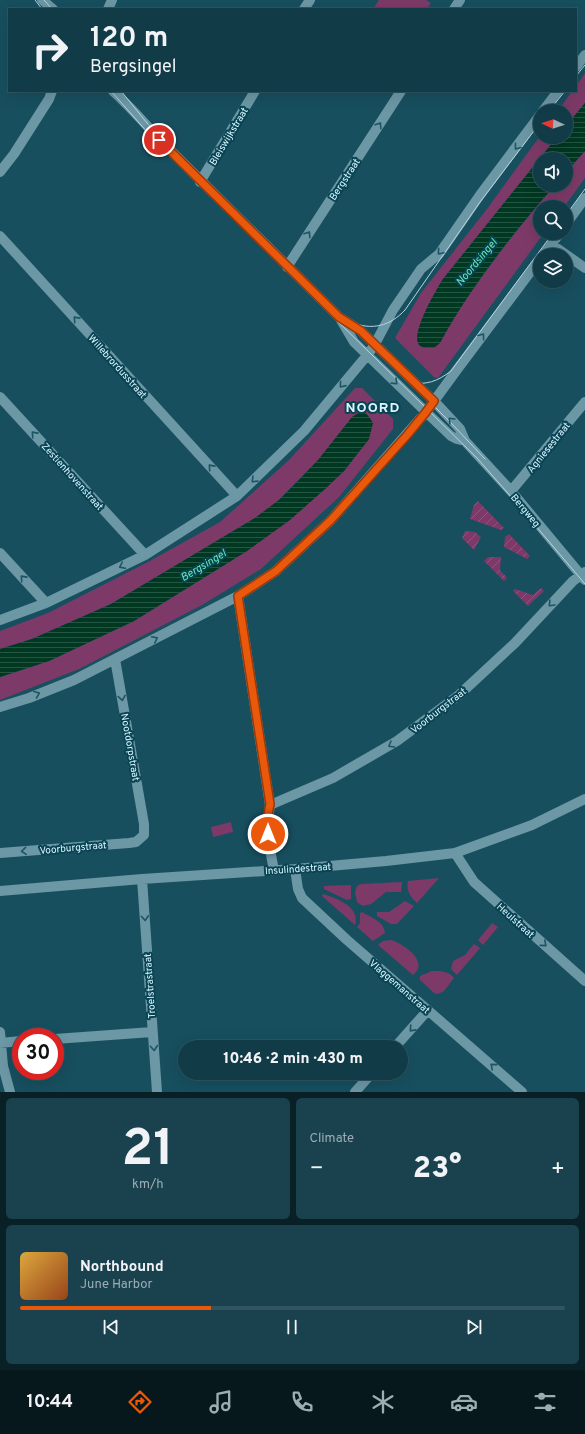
<!DOCTYPE html>
<meta charset="utf-8">
<style>
body{margin:0;font-family:Overpass,sans-serif;background:#1a424e;color:#f1f3f6;height:100vh;display:flex;flex-direction:column;font-size:15px;white-space:nowrap}
*{box-sizing:border-box;margin:0}
p{font-size:13px;color:#9cadb4}
.icon{flex:none;width:22px;height:22px;fill:none;stroke:currentColor;stroke-width:2;stroke-linecap:round;stroke-linejoin:round}
.map{position:relative;height:1092px;overflow:hidden}
.drawer{display:flex;flex-direction:column;gap:6px;padding:6px;background:#092027;flex:1}
.drawer>*{flex:none}
.hud{position:absolute;left:8px;top:8px;width:569px;height:84px;border-radius:0px;box-shadow:0 4px 16px #0002,0 0 0 1px #305560;background:#113b47;color:#f1f3f6;overflow:hidden}
.needle{width:26px;rotate:274deg}
.tools{position:absolute;left:533px;top:104px;display:grid;gap:8px}
.tools a{display:grid;place-items:center;width:40px;height:40px;border-radius:50%;background:#113b47;box-shadow:0 4px 16px #0002,0 0 0 1px #305560;font-size:20px}
.speed{position:absolute;left:12px;top:1028px;display:flex;gap:8px;font-size:20px;font-weight:700;text-align:center}
.speed>*{display:grid;place-content:center;width:52px;height:52px;border-radius:50%;background:#113b47;box-shadow:0 4px 16px #0002,0 0 0 1px #305560;line-height:1}
.speed .limit{border:6px solid #d22;background:#fff;color:#111}
.pin{position:absolute;display:grid;place-items:center;width:34px;height:34px;color:#fff;margin:-17px;border:2px solid #fff;border-radius:50%;box-shadow:0 1px 4px #0007}
.me{position:absolute;width:44px;margin:-22px;rotate:0deg;stroke-linejoin:round;filter:drop-shadow(0 0 3px #0008)}
.turn{display:flex;align-items:center;gap:14px;height:84px;padding:0 16px;font-size:18px}
.turn .icon{width:52px;height:52px;stroke-width:2.5}
.turn b{display:block;font-size:28px;line-height:34px}
.big{font-size:30px;font-weight:800;line-height:1.1}
.drawer .card{flex:1;display:flex;flex-direction:column;justify-content:center;gap:6px;min-width:0;padding:0 14px;border-radius:6px;background:#1a424e}
.drawer .dial{align-items:center;gap:0}
.dial b{font-size:52px;line-height:1}
.song{display:flex;align-items:center;gap:12px}
.cover{width:48px;height:48px;border-radius:6px;background:linear-gradient(135deg,hsl(40 70% 55%),hsl(20 70% 35%))}
.played{height:4px;border-radius:2px;background:linear-gradient(90deg,#ea580c 35%,#305560 35%)}
.keys{display:flex;justify-content:space-around;direction:ltr}
.heat{display:flex;justify-content:space-between;align-items:center;font-size:22px;direction:ltr}
.drawer .tiles{flex:1;display:grid;gap:6px;grid-template-columns:1fr 1fr}
.card:last-child{grid-column:span 2}
.trip{position:absolute;left:178px;top:1040px;width:230px;height:40px;border-radius:20px;background:#113b47;box-shadow:0 4px 16px #0002,0 0 0 1px #305560;font-weight:800;line-height:40px;text-align:center}
.tabs{display:flex;height:64px;justify-content:space-around;align-items:center;background:#07181c;color:#9cadb4}
.tabs .icon{width:28px;height:28px}
.tabs .on{color:#ea580c}
.tabs b{font-size:18px;color:#f1f3f6}
.map>svg:first-child{display:block}
</style>
<div class="map">
<svg width="585" height="1092" viewBox="0 0 585 1092">
<defs>
<pattern id="garden-furrows" width="10" height="10" patternUnits="userSpaceOnUse"><rect width="10" height="10" fill="#7d3a68"/><path d="M-1 1l2-2M0 10L10 0M9 11l2-2" fill="none" stroke="#8f577f"/></pattern>
<pattern id="water-rules" width="6" height="5" patternUnits="userSpaceOnUse"><rect width="6" height="5" fill="#003822"/><path d="M0 2.5h6" fill="none" stroke="#255543"/></pattern>
</defs>
<rect width="100%" height="100%" fill="#174f5f"/>
<path fill="#7d3a68" d="M379,0H426L431,3L427,9H373Z
M585,73V103L566,126V111H558L572,91H576V86Z
M540,136L557,137L443,279L424,315L450,324C481,275 517,229 555,185H566V172L585,151V178L564,207H540V233H544L438,378L434,377L395,338L421,293L487,209Z
M355,388H362L393,419V429L339,497L261,569L202,605L79,669L0,700V677L49,661L134,621L247,551L325,489L344,471L369,439L318,460L279,500L255,518L111,604L32,639L0,649V631L48,613L148,562L220,522L289,460Z
M231,822L233,832L213,837L211,827Z
M439,878L417,903C410,897 406,890 408,881Z
M402,882L401,892H386L371,904L363,906L357,902L355,892L357,886L361,884Z
M350,885L351,886V899L347,900L324,889V886Z
M323,894C336,898 361,907 355,925L322,896Z
M405,901L414,906L397,924H391L377,916V912H389Z
M362,912C370,917 385,922 385,933L373,941L357,927L360,923V913Z
M492,923L498,927L483,945L478,940Z
M391,940C404,944 430,962 413,975L378,945L383,941Z
M474,944L480,948L457,975L451,969L453,961L465,955Z
M432,971C441,971 449,971 454,978L444,991L438,994L434,993L420,980V976Z"/>
<path fill="url(#garden-furrows)" d="M478,501L504,528L501,530L470,519L474,505Z
M465,531L475,532L481,537L474,550L462,538Z
M509,534L530,556L527,559L504,547L505,537Z
M488,557H501L500,570L507,578L504,581L484,561Z
M541,588L544,591L528,606L513,591L515,589L533,595Z"/>
<path fill="url(#water-rules)" d="M585,103V151L566,172V159H540V185H555C512,234 471,286 440,343L434,348C429,348 423,349 419,345C410,334 436,290 443,279L557,137H566V126Z
M360,412C367,413 369,416 373,423L369,439L344,471L325,489L290,520L247,551L134,621L49,661L0,677V649L32,639L111,604L255,518L279,500L300,479L318,460L352,417Z"/>
<g fill="none" stroke-linecap="round" stroke-linejoin="round">
<path stroke="#6c97a5" stroke-width="10" d="M42,0L53,9
M108,9L112,0
M304,9L310,0
M454,9L460,0
M576,67L585,55
M113,91C133,109 149,129 168,148L339,317L361,331L434,401L460,429L465,441L511,491L585,580
M543,111L558,91
M0,172L14,154L49,99L52,91
M200,182L255,91
M566,224L585,198
M0,236L237,496
M551,244L585,268
M543,255L560,233
M287,267L401,91
M341,320L354,342L426,412L451,436L457,439L465,441
M0,397L145,555
M511,491L585,402
M0,553L46,603
M238,596L270,805C266,827 269,847 274,870
M0,620L46,603L145,555L237,496L304,431L369,353L375,344L393,310L421,269L439,254L480,195L540,115
M0,707L29,698L74,680L238,596L276,571L331,520L426,412L459,367L540,259
M270,805L333,778L397,741L459,695L515,643L573,581L585,572
M0,853L129,843L136,842L144,835V824L115,659
M455,853L474,882L585,981
M295,869L298,889L302,898L347,940L522,1092
M142,879L157,1092
M0,891L142,879L295,869L386,861L455,853L532,825L585,799
M0,1032L3,1066L10,1092
M55,1039L152,1032
M0,1043L21,1041
M395,1047L428,1010
M355,1092L372,1073"/>
<path stroke="#b5d6e0" stroke-width="1" d="M35,0L42,9
M44,0L52,9
M576,76L585,65
M111,91L163,150L477,458L513,499L585,584
M121,91L156,134
M549,111L565,91
M566,215L585,189
M259,236L374,346L452,424L485,459
M351,322C372,331 390,326 405,310L480,202L540,123
M409,382C426,386 438,381 451,371L553,233"/>
</g>
<defs><path id="oneway-chevron" d="M-2-3.5L2.5 0L-2 3.5" fill="none" stroke-width="1.6" stroke-linecap="round" stroke-linejoin="round"/></defs>
<g stroke="#1c5563">
<use href="#oneway-chevron" transform="translate(379 125) rotate(-57)"/>
<use href="#oneway-chevron" transform="translate(517 147) rotate(127)"/>
<use href="#oneway-chevron" transform="translate(308 234) rotate(-57)"/>
<use href="#oneway-chevron" transform="translate(440 252) rotate(130)"/>
<use href="#oneway-chevron" transform="translate(76 319) rotate(-132)"/>
<use href="#oneway-chevron" transform="translate(482 336) rotate(-53)"/>
<use href="#oneway-chevron" transform="translate(395 382) rotate(44)"/>
<use href="#oneway-chevron" transform="translate(342 385) rotate(129)"/>
<use href="#oneway-chevron" transform="translate(451 420) rotate(-134)"/>
<use href="#oneway-chevron" transform="translate(34 434) rotate(-132)"/>
<use href="#oneway-chevron" transform="translate(211 467) rotate(-132)"/>
<use href="#oneway-chevron" transform="translate(254 480) rotate(136)"/>
<use href="#oneway-chevron" transform="translate(122 566) rotate(154)"/>
<use href="#oneway-chevron" transform="translate(23 578) rotate(-132)"/>
<use href="#oneway-chevron" transform="translate(551 604) rotate(133)"/>
<use href="#oneway-chevron" transform="translate(155 639) rotate(-27)"/>
<use href="#oneway-chevron" transform="translate(37 694) rotate(-22)"/>
<use href="#oneway-chevron" transform="translate(122 698) rotate(80)"/>
<use href="#oneway-chevron" transform="translate(391 745) rotate(150)"/>
<use href="#oneway-chevron" transform="translate(24 851) rotate(175)"/>
<use href="#oneway-chevron" transform="translate(145 918) rotate(86)"/>
<use href="#oneway-chevron" transform="translate(544 944) rotate(41)"/>
<use href="#oneway-chevron" transform="translate(412 1029) rotate(132)"/>
<use href="#oneway-chevron" transform="translate(154 1048) rotate(85)"/>
<use href="#oneway-chevron" transform="translate(493 1066) rotate(-139)"/>
</g>
<g fill="none" stroke-linecap="round" stroke-linejoin="round">
<defs>
<path id="route" d="M159,140L339,317L361,331L434,401L426,412L408,434L331,520L276,571L238,596L270,804L267,820L268,834"/>
</defs>
<use href="#route" stroke="#983908" stroke-width="10"/>
<use href="#route" stroke="#ea580c" stroke-width="7"/>
</g>
<g text-anchor="middle" stroke-width="4" stroke-linejoin="round" paint-order="stroke">
<g font-size="10" fill="#dbf6ff" stroke="#084453">
<text transform="translate(228 136) rotate(-59)" y="4">Bleiswijkstraat</text>
<text transform="translate(344 179) rotate(-57)" y="4">Bergstraat</text>
<text transform="translate(118 366) rotate(48)" y="4">Willebrordusstraat</text>
<text transform="translate(548 447) rotate(-51)" y="4">Agniesestraat</text>
<text transform="translate(73 476) rotate(48)" y="4">Zestienhovenstraat</text>
<text transform="translate(526 510) rotate(50)" y="4">Bergweg</text>
<text transform="translate(438 710) rotate(-38)" y="4">Voorburgstraat</text>
<text transform="translate(131 747) rotate(80)" y="4">Nootdorpstraat</text>
<text transform="translate(73 847) rotate(-5)" y="4">Voorburgstraat</text>
<text transform="translate(298 868) rotate(-4)" y="4">Insulindestraat</text>
<text transform="translate(516 920) rotate(42)" y="4">Heulstraat</text>
<text transform="translate(149 986) rotate(-94)" y="4">Troelstrastraat</text>
<text transform="translate(400 986) rotate(41)" y="4">Vlaggemanstraat</text>
</g>
<g font-size="11" font-style="italic" fill="#6aebaf" stroke="#084453">
<text transform="translate(476 262) rotate(-50)" y="4">Noordsingel</text>
<text transform="translate(203 565) rotate(-31)" y="4">Bergsingel</text>
</g>
<g font-size="14" font-weight="bold" letter-spacing="1" fill="#dbf6ff" stroke="#084453">
<text x="373" y="412">NOORD</text>
</g>
</g>
</svg>
<div class="tools">
<a><svg class="needle" viewBox="-14 -14 28 28"><path d="M0-13l5 13h-10z" fill="#e53935"/><path d="M0 13l5-13h-10z" fill="#9cadb4"/></svg></a>
<a><svg class="icon" aria-label="sound" viewBox="0 0 24 24"><path d="M4 9h4l5-4v14l-5-4H4zM17 9q2 3 0 6"/></svg></a>
<a><svg class="icon" aria-label="search" viewBox="0 0 24 24"><circle cx="10" cy="10" r="6"/><path d="M15 15l6 6"/></svg></a>
<a><svg class="icon" aria-label="layers" viewBox="0 0 24 24"><path d="M12 4l9 5-9 5-9-5zM3 14l9 5 9-5"/></svg></a>
</div>
<div class="speed"><div class="limit">30</div></div>
<div class="pin" style="left:159px;top:140px;background:#d93025"><svg class="icon" aria-label="arrive" viewBox="0 0 24 24"><path d="M6 21V4h12l-3 4 3 4H6"/></svg></div>
<svg class="me" style="left:268px;top:834px" viewBox="-20 -20 40 40"><circle r="17" fill="#ea580c" stroke="#fff" stroke-width="3"/><path d="M0-11L8 9 0 5-8 9z" fill="#fff"/></svg>
<div class="trip">10:46 · 2 min · 430 m</div>
<div class="hud">
<div class="turn"><svg class="icon" aria-label="right" viewBox="0 0 24 24"><path d="M7 20v-9h11M14 6l5 5-5 5"/></svg><div><b>120 m</b>Bergsingel</div></div>
</div>
</div>
<section class="drawer">
<div class="tiles">
<div class="card dial"><b>21</b><p>km/h</p></div>
<div class="card"><p>Climate</p>
<div class="heat"><a>−</a><b class="big">23°</b><a>+</a></div>
</div>
<div class="card">
<div class="song"><i class="cover"></i><div><b>Northbound</b><p>June Harbor</p></div></div>
<div class="played"></div>
<div class="keys"><svg class="icon" aria-label="previous" viewBox="0 0 24 24"><path d="M18 5L8 12l10 7zM5 5v14"/></svg><svg class="icon" aria-label="pause" viewBox="0 0 24 24"><path d="M8 5v14M16 5v14"/></svg><svg class="icon" aria-label="next" viewBox="0 0 24 24"><path d="M6 5l10 7-10 7zM19 5v14"/></svg></div>
</div>
</div>
</section>
<nav class="tabs">
<b>10:44</b>
<svg class="icon on" aria-label="directions" viewBox="0 0 24 24"><path d="M12 3l9 9-9 9-9-9zM9 14v-3h6M13 9l2 2-2 2"/></svg>
<svg class="icon" aria-label="music" viewBox="0 0 24 24"><path d="M9 18V5l10-2v13"/><circle cx="6" cy="18" r="3"/><circle cx="16" cy="16" r="3"/></svg>
<svg class="icon" aria-label="phone" viewBox="0 0 24 24"><path d="M5 4h4l2 5-3 2q2 4 5 5l2-3 5 2v4C11 20 4 13 5 4z"/></svg>
<svg class="icon" aria-label="climate" viewBox="0 0 24 24"><path d="M12 3v18M4 7l16 10M4 17L20 7"/></svg>
<svg class="icon" aria-label="car" viewBox="0 0 24 24"><path d="M5 17H2v-5l4-1 3-4h7l3 4 3 1v5h-3M9 17h6M6 11h13"/><circle cx="7" cy="17" r="2"/><circle cx="17" cy="17" r="2"/></svg>
<svg class="icon" aria-label="filters" viewBox="0 0 24 24"><path d="M4 7h16M4 17h16"/><circle cx="9" cy="7" r="2"/><circle cx="15" cy="17" r="2"/></svg>
</nav>
